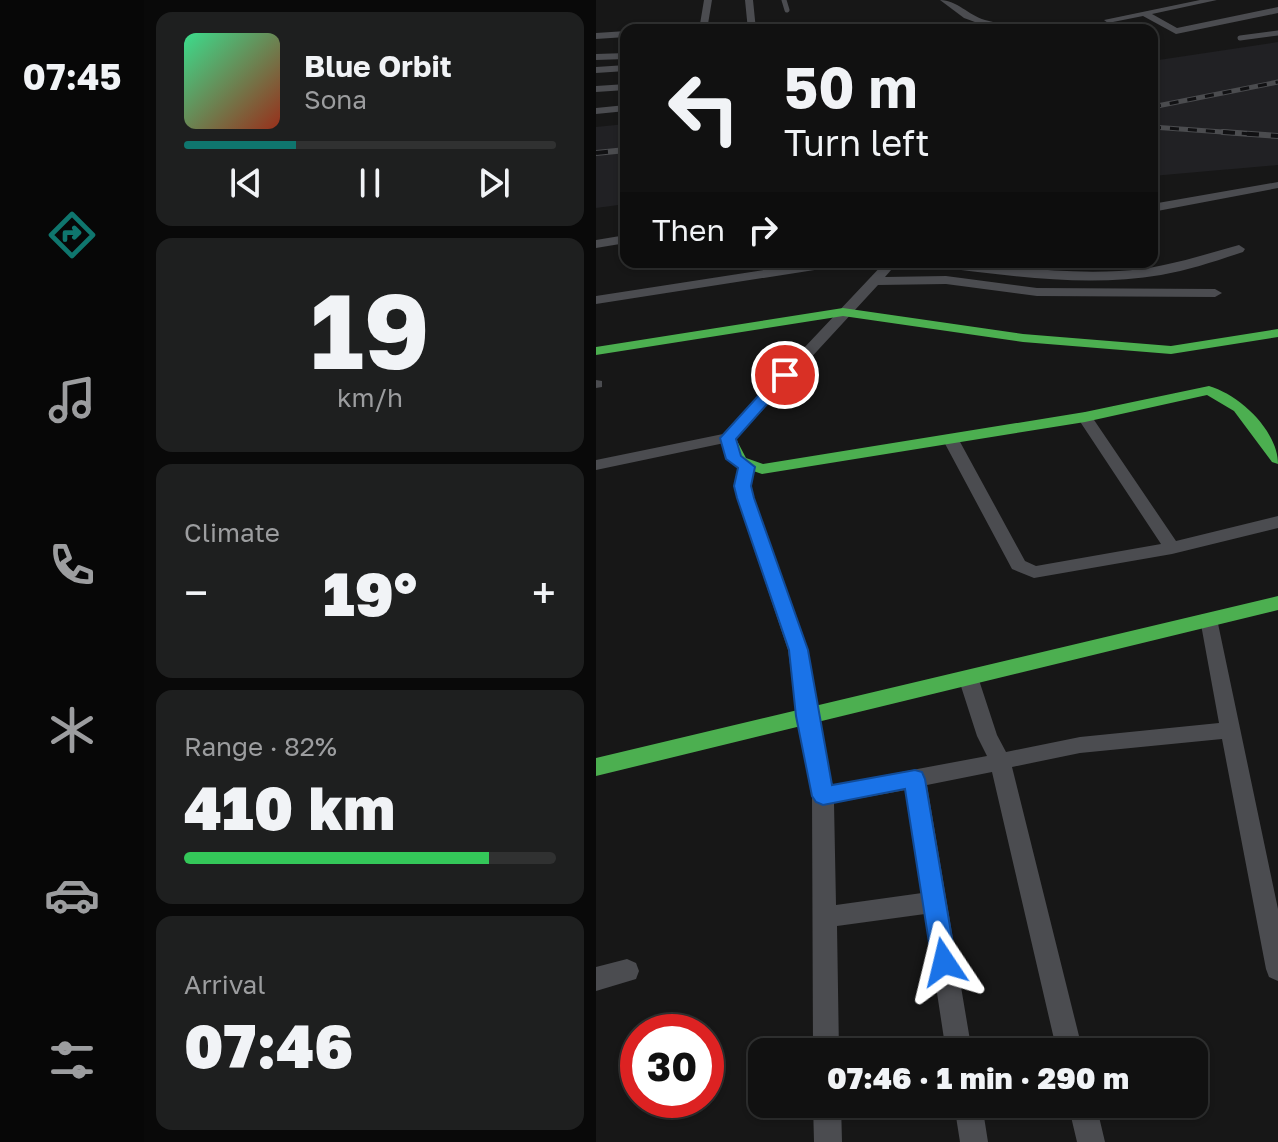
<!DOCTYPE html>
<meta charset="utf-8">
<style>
body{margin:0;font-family:"Golos Text",sans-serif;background:#1e1f1f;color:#f1f3f6;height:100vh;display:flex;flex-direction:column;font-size:30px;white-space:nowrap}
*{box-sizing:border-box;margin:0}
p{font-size:26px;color:#9c9d9f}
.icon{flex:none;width:44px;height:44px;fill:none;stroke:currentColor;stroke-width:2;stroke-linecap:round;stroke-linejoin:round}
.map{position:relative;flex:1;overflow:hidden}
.details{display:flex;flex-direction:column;gap:12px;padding:12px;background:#090909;width:452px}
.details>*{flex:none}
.top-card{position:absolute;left:24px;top:24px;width:538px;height:244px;border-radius:16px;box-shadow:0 2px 6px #0004,0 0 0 2px #303131;background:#111;color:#f1f3f6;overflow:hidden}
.speed{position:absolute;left:24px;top:1014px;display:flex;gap:16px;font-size:40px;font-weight:700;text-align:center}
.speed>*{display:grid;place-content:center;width:104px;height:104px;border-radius:50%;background:#111;box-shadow:0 2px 6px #0004,0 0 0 2px #303131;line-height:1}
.speed .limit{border:12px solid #d22;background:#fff;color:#111}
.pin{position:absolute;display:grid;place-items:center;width:68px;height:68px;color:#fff;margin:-34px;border:4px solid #fff;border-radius:50%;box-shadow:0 2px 8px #0007}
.me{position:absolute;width:88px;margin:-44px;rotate:350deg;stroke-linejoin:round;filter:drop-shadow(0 0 6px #0008)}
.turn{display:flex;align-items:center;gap:28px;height:168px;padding:0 32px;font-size:36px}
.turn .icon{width:104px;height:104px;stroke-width:2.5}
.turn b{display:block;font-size:56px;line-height:68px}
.then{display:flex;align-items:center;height:76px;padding:0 32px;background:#0003;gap:16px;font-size:30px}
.big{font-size:60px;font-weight:800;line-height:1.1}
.details .widget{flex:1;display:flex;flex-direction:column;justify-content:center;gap:12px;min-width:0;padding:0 28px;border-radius:16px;background:#1e1f1f}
.details .dial{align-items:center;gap:0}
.dial b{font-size:104px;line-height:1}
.song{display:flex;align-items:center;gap:24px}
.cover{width:96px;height:96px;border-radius:12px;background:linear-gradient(135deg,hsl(150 70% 55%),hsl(10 70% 35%))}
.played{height:8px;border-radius:4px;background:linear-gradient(90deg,#0f766e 30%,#303131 30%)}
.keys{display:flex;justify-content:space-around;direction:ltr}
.heat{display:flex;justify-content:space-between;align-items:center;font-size:44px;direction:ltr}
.charge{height:12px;border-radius:6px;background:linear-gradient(90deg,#34c759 82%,#303131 0)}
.trip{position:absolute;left:152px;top:1038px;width:460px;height:80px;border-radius:16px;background:#111;box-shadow:0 2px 6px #0004,0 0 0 2px #303131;font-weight:800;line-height:80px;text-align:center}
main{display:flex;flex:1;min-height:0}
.tab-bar{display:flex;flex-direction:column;width:144px;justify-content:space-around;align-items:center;background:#070707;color:#9c9d9f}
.tab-bar .icon{width:56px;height:56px}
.tab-bar .active{color:#0f766e}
.tab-bar b{font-size:36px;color:#f1f3f6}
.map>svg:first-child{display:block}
</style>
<main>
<nav class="tab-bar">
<b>07:45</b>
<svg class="icon active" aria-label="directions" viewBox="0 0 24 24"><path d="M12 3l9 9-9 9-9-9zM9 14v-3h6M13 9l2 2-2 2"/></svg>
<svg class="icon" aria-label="music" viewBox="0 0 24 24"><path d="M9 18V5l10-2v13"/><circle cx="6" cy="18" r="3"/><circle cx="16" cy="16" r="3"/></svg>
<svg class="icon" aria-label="phone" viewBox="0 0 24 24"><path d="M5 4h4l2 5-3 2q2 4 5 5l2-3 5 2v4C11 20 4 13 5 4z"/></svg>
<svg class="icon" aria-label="climate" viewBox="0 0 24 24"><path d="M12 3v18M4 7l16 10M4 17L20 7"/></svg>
<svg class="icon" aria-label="car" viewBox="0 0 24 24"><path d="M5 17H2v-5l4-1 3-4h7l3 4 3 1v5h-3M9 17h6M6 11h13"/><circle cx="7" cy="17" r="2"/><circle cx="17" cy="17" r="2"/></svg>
<svg class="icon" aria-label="filters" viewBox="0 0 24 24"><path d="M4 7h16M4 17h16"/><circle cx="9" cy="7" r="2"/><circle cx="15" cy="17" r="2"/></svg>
</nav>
<section class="details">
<div class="widget">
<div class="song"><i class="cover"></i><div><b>Blue Orbit</b><p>Sona</p></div></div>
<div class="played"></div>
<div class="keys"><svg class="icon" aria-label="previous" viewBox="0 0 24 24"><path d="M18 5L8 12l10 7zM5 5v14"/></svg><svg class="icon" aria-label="pause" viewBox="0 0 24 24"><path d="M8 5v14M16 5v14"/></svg><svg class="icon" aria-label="next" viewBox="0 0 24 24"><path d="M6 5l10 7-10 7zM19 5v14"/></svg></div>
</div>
<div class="widget dial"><b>19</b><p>km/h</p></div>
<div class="widget"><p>Climate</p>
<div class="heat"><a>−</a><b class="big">19°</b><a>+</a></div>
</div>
<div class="widget"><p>Range · 82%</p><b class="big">410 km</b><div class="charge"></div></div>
<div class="widget"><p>Arrival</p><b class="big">07:46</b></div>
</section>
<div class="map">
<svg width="682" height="1142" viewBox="0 0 682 1142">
<rect width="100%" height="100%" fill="#171717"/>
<path fill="#212124" d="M682,42V165L556,176V61Z
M30,124V204L0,208V127Z"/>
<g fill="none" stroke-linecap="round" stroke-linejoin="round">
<path stroke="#4b4c50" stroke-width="5" d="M188,0L191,10
M644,38L682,33"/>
<path fill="#4b4c50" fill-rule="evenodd" d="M108,0H116L111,30H103Z
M149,0H157L160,30H152Z
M344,0C361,0 372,15 389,20C423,30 461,27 496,25L500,28L415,30L395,27L385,30H338L387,25L368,18Z
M604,0H621L556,14L581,28L682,7V13L580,34L547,16L512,23L508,20Z
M30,31V37L0,39V33Z
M30,53V59L0,60V54Z
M30,65V71L0,73V67Z
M30,84V90L0,92V86Z
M30,105V111L0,114V108Z
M682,182V188L556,212V204Z
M30,235V243L0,248V240Z
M643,245L649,249L647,252C620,261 593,270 565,275C488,288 409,275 333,266L327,262C392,262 457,275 523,271C565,269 603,256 643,245Z
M219,262H250L244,266L0,304V296Z
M289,262H302L289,277L350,276L441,288L619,289L626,293L619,297L441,296L350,284L282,285L138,441L0,470V460L127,434Z
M0,380L6,381V387L0,388Z
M489,412L494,414L580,541L682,516V528L576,554L438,578L416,569L347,440L349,437L355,435L363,440L429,561L440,566L565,544L481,417Z
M151,462L159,467L155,486L157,498L212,650L236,785L391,756L381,736L362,677L365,672H379L382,677L401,735L410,752L484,737L623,723L604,619L606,614H620L682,909V981L673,977L670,969L626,739L484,753L416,767L487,1052H461L396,772L331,785L376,1052H350L329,914L241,926L243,1052H217L216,796L201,716L192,650L141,498L139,486L143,467ZM310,790L326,893L240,905L238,803Z
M31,959L40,963L43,971L40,979L0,991V967Z
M217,1104H245L246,1142H218Z
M358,1104H386L392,1142H364Z
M472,1104H500L509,1142H481Z"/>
<path fill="#4caf50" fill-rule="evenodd" d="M247,308L427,334L575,346L682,329V337L575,354L427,342L247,316L0,355V347Z
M613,386C644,395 682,431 682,464L676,462L638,411L611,395L489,422L166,474L137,464L124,438L126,435H138L150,458L167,464L489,412Z
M682,596V610L0,776V758Z"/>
<defs>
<path id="rail-far1" d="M556,107L682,82
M556,127L655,134"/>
<path id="rail" d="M627,132L682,136
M0,153L30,150"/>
</defs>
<use href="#rail-far1" stroke="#4b4c4f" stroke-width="5"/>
<use href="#rail" stroke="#4b4c4f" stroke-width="6"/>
<use href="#rail-far1" stroke="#111113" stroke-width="3" stroke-dasharray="9" stroke-linecap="butt"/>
<use href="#rail" stroke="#111113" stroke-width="4" stroke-dasharray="12" stroke-linecap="butt"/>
</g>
<path fill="#1a73e8" stroke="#114b97" stroke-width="2" d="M184,372L197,375L140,439L145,456L159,467L155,486L158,498L212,650L236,785L319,770L326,772L329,779L360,962L357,970L348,974L339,970L336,962L309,789L227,805L220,802L216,796L200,716L193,650L141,498L138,486L142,468L130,459L124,438Z"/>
</svg>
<div class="speed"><div class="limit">30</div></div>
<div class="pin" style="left:189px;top:375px;background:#d93025"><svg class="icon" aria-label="arrive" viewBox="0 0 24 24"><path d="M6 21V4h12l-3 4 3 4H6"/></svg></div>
<svg class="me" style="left:348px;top:962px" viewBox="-20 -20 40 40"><path d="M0-17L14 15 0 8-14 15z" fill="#1a73e8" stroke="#fff" stroke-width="4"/></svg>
<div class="trip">07:46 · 1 min · 290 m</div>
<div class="top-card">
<div class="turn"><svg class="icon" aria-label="left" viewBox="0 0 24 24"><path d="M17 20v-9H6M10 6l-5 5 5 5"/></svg><div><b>50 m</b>Turn left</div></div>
<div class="then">Then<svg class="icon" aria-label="right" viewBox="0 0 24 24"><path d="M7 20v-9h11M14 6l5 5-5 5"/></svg></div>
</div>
</div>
</main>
